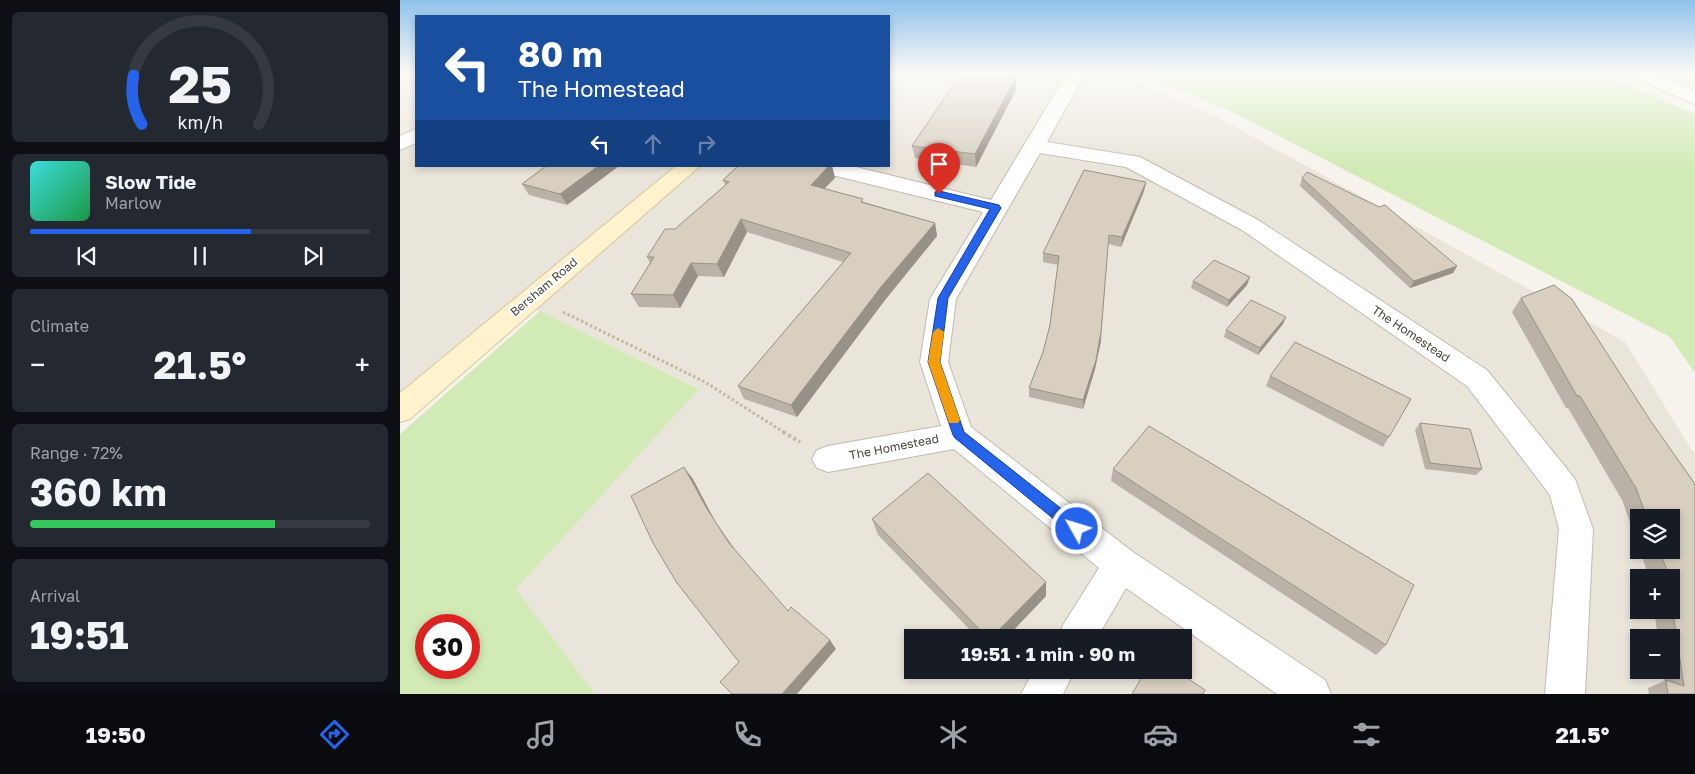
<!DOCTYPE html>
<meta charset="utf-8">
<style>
body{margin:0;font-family:"Golos Text",sans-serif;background:#242831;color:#f1f3f6;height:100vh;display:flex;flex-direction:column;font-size:19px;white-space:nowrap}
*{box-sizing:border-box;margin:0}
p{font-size:16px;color:#9ea1a6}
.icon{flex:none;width:28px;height:28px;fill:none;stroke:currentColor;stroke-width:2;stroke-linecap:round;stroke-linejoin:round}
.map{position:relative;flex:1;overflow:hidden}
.sheet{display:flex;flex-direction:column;gap:12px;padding:12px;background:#0d0f14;width:400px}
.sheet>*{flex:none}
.guide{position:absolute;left:15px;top:15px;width:475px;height:152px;border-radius:0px;box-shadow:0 2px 8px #0003;background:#1a4fa0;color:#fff;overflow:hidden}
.tools{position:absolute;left:1230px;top:509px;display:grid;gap:10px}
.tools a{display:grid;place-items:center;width:50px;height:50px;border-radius:0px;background:#171b24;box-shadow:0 2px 8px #0003;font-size:25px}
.speed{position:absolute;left:15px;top:614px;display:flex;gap:10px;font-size:25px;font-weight:700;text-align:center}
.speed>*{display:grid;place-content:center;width:65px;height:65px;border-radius:50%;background:#171b24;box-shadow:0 2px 8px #0003;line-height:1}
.speed .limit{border:8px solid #d22;background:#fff;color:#111}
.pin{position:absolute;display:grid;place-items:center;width:42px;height:42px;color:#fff;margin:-51px -21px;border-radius:50% 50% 50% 0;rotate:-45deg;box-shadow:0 0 5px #0007}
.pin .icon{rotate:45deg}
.me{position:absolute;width:55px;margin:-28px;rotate:309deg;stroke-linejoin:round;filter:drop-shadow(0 0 4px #0008)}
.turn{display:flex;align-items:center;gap:18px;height:105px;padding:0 20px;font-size:22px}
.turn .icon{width:65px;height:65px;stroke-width:2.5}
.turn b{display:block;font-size:35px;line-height:42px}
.lanes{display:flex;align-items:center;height:48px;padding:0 20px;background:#0003;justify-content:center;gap:25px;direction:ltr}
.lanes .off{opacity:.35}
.big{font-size:38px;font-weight:700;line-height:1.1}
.sheet .tile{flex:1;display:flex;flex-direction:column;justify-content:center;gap:8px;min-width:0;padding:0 18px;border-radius:8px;background:#242831}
.sheet .dial{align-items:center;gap:0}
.dial svg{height:130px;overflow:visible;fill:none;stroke:#363941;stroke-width:7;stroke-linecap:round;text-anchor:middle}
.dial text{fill:#f1f3f6;stroke:none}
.song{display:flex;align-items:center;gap:15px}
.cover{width:60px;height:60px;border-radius:8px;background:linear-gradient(135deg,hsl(180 70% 55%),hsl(140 70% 35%))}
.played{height:5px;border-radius:2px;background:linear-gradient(90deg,#2563eb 65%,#363941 65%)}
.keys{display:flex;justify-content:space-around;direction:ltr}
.heat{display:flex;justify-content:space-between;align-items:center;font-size:28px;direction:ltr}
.charge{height:8px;border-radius:4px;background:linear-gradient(90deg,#34c759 72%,#363941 0)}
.trip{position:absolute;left:504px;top:629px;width:288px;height:50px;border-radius:0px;background:#171b24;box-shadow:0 2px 8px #0003;font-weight:700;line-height:50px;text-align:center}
.tab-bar{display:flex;height:80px;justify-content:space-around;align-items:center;background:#090b0e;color:#9ea1a6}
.tab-bar .icon{width:35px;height:35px}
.tab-bar .on{color:#2563eb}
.tab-bar b{font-size:22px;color:#f1f3f6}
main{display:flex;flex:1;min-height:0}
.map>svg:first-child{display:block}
</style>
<main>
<section class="sheet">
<div class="tile dial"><svg viewBox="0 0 100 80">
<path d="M14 69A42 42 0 1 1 86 69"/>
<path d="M14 69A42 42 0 0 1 9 39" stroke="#2563eb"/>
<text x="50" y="56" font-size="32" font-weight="700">25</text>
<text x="50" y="72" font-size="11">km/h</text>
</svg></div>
<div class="tile">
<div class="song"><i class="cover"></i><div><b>Slow Tide</b><p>Marlow</p></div></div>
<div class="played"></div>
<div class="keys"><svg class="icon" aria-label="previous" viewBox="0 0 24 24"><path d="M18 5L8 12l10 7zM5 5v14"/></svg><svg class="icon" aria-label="pause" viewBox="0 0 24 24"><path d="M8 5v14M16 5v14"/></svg><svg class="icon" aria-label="next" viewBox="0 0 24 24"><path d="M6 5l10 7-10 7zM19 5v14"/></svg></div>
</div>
<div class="tile"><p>Climate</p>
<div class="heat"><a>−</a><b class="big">21.5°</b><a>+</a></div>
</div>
<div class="tile"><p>Range · 72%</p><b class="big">360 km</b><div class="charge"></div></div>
<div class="tile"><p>Arrival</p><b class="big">19:51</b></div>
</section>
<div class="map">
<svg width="1295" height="694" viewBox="0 0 1295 694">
<rect width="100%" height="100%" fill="#f6f3ec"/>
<path fill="#eae5da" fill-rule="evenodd" d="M0,72H16V166H489V72H715L810,113L1225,342L1295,455V694H195L116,589L298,388L114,299L0,395ZM1239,518H1271V550H1239ZM1239,578H1271V610H1239ZM512,638H782V670H512ZM1239,638H1271V670H1239Z"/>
<path fill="#d2eab5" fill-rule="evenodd" d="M736,72H1199L1295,114V373L1270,337L826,109Z
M1259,72H1295V87Z
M140,311L299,389L116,589L195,694H0V434ZM26,625H69V668H26Z"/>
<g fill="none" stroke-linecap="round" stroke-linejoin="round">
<defs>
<path id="minor" d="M668,72H686L647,142L740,157L858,220L1087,370L1175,479L1193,529L1185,694H1145L1159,529L1150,495L1067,386L842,230L726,167L640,153L556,299L548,362L571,427L733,552L925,680L931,694H877L726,588L697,638H658L663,625L699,568L554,449L428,472L417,468L412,459L417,450L428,446L541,426L520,362L530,299L583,212L416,171L413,166H452L591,200Z
M1227,72H1252L1295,91V104L1230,76Z
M16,129V143L0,150V136Z
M634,670H675L663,694H621Z"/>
<path id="secondary" d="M276,166H300L10,419L0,422V393Z"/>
</defs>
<use href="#minor" stroke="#c2bbae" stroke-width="2"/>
<use href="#secondary" stroke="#d6c79b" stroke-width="2"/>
<path stroke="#c4b79f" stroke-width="3" stroke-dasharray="2.5 2.5" stroke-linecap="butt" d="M163,312L305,382L385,433"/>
<path stroke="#c4b79f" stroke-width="4" stroke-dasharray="3 3" stroke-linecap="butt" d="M383,432L400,442"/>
<use href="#minor" fill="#fff" fill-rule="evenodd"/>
<use href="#secondary" fill="#fff3cd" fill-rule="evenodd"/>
</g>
<path fill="#bab2a6" d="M562,72H621L616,81V90L576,167L515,158L512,146Z
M146,166L167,205L129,195L122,184Z
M338,166H432L435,178L424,188L464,202L535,223L537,236L485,300L397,417L344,399L338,386L443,262L347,232L324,277L298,276L280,308L239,307L231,294L250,263L247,257L325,185L323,180Z
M902,178L1057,266L1053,273L1010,288L900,186Z
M746,182L744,191L721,247L708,244L701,341L695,369L683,409L629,397V388L643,352L650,325L658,265L643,262V253Z
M793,281L847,285L827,307L791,288Z
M1154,285L1172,299L1250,420L1295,484V694H1249L1248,688L1264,681L1262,670H1271V638H1258L1254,610H1271V578H1249L1240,550H1271V518H1239V548L1222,500L1168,408H1166L1112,312L1121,298Z
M886,317L883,324L858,355L824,337L826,330Z
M870,376L989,437L983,447L866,386Z
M1020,423L1082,469L1076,475L1025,469L1015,430Z
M713,469L986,645L976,655L711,481Z
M472,519L646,582V596L606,638H578L478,535Z"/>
<path fill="#979187" d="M614,72H621L616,81V90L576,167L575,154Z
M198,166H219L167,205L160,194Z
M429,166H432L435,178L415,198L411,185Z
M746,182L744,191L721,247L722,237Z
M341,219L347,232L324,277L317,264Z
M535,223L537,236L485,300L397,417L391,405L481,287Z
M291,263L298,276L280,308L273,295Z
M1057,266L1053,273L1010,288L1014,281Z
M850,277L847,285L827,307L829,300Z
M886,317L883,324L858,355L860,348Z
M701,332V341L695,369L683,409V400Z
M284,467L293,479L315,521L338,554L329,543L307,509Z
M646,582V596L606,638H591Z
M430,640L436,649L397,694H382Z"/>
<path fill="#d8cfc1" stroke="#979187" d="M562,72H614L611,77H616L575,154L512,146Z
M146,166H198L160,194L122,184Z
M338,166H429L411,185L463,199L461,202L535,223L481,287L391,405L338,386L451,253L341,219L317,264L291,263L273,295L231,294L254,257H247L265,229H275L329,182L323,180Z
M684,170L746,182L722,237L709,235L701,332L696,360L683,400L629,388L643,352L650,325L659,256L643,253Z
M907,172L979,207L985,205L1057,266L1014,281L902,178Z
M814,260L850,277L829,300L793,281Z
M1154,285L1172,299L1250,420L1295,484V694H1268L1266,680L1284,686L1271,600V578H1268L1267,570L1259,550H1271V518H1247L1236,488L1180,396H1177L1121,298Z
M851,300L886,317L860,348L826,330Z
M895,342L1011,399L989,437L870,376Z
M1020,423L1070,429L1082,469L1030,463Z
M749,426L1014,585L986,645L713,469Z
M284,467L307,509L329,543L388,611L391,607L430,640L382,694H332L320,682L339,662L277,583L253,543L231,496Z
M528,473L646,582L591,638H588L472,519Z
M746,670H775L805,690L803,694H732Z"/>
<linearGradient id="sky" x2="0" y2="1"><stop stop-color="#8fc1ec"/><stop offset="0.43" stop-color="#fbfaf6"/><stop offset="1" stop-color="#fbfaf6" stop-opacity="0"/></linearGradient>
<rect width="1295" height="169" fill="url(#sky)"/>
<path fill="#2563eb" stroke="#184099" d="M539,191L599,205L601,208L548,298L540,362L564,432L682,525L684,529L682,534L677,536L672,534L555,438L553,435L528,362L538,298L590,209L535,196V192Z"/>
<path fill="#f59e0b" d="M538,328L544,332L540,362L560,420L558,423H549L548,420L528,362L533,332Z"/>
<g text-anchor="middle" stroke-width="4.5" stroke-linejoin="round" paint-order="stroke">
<g font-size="12" fill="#4b4439" stroke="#fff">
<text transform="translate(144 287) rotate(-40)" y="4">Bersham Road</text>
<text transform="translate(1011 334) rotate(34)" y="4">The Homestead</text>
<text transform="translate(494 447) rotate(-11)" y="4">The Homestead</text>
</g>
</g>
</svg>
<div class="tools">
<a><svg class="icon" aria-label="layers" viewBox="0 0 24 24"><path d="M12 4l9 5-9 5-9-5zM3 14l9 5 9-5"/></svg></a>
<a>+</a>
<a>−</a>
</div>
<div class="speed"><div class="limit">30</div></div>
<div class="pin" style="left:539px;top:194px;background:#d93025"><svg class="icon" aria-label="arrive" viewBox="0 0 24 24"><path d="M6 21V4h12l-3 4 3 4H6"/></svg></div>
<svg class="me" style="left:677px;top:529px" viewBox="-20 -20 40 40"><circle r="17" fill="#2563eb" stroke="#fff" stroke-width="3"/><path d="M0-11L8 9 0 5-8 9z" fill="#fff"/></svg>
<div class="trip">19:51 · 1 min · 90 m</div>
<div class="guide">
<div class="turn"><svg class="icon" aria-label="left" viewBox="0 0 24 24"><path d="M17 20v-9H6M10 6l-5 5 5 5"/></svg><div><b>80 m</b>The Homestead</div></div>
<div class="lanes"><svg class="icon" aria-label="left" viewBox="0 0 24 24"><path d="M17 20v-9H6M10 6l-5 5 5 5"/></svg><svg class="icon off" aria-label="ahead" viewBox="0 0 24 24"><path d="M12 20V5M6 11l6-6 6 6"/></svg><svg class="icon off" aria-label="right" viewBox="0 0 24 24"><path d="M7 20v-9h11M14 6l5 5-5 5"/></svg></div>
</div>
</div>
</main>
<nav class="tab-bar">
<b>19:50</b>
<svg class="icon on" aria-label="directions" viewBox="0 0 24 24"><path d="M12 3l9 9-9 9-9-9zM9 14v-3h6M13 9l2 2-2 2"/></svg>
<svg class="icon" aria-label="music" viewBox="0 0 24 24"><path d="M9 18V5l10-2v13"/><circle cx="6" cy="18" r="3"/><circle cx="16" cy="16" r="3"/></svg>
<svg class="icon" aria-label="phone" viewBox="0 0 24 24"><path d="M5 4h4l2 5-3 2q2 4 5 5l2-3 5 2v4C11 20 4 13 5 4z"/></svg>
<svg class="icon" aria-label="climate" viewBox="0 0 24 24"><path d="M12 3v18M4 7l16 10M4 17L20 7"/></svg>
<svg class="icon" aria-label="car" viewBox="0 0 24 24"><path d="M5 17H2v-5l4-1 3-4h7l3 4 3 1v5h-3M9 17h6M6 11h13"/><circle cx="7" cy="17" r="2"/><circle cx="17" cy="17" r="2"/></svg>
<svg class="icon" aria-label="filters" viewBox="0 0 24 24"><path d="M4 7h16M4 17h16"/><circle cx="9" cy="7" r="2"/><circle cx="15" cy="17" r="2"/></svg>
<b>21.5°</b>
</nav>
